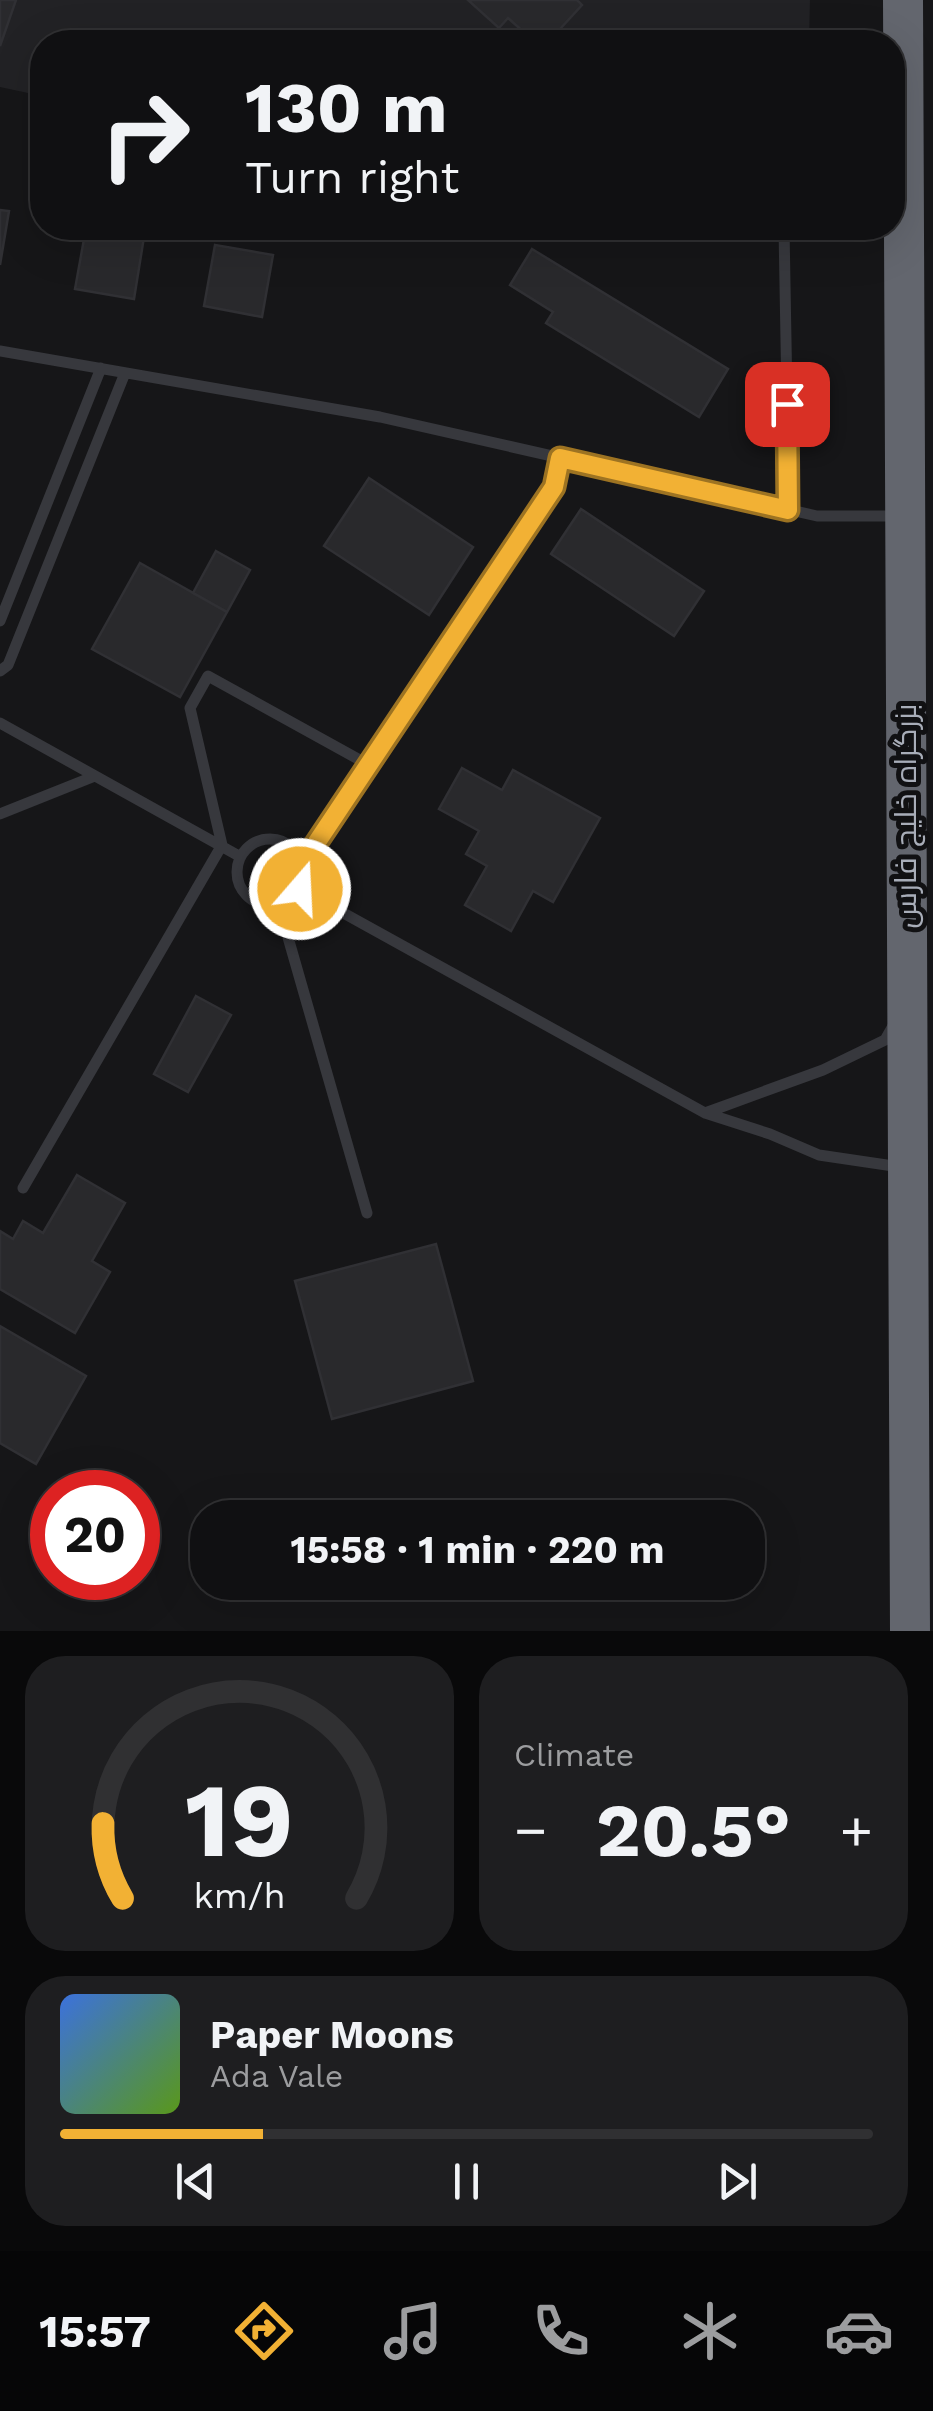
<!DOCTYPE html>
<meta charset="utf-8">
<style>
body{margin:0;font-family:"Work Sans",Cairo,sans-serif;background:#1e1e20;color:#f1f3f6;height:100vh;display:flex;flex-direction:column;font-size:38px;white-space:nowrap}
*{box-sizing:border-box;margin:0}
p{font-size:32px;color:#9c9d9f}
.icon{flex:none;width:55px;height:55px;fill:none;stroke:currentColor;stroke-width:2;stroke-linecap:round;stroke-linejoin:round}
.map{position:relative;height:1631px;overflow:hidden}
.panel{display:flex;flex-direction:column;gap:25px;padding:25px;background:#09090a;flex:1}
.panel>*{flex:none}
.top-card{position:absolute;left:30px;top:30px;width:875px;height:210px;border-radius:40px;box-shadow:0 10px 40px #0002,0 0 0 2px #303032;background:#101012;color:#f1f3f6;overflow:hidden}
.speed{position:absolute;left:30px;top:1470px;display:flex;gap:20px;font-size:50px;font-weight:700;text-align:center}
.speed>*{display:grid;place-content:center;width:130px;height:130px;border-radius:50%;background:#101012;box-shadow:0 10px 40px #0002,0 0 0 2px #303032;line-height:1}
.speed .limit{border:15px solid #d22;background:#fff;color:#111}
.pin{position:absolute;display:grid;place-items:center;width:85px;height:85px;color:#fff;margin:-42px;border-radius:20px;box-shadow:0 5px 15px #0006}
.me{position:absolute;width:110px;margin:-55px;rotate:19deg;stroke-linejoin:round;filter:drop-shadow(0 0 8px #0008)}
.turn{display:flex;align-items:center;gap:35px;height:210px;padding:0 50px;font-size:45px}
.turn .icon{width:130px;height:130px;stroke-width:2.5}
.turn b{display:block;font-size:70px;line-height:85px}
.big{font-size:75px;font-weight:700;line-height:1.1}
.panel .widget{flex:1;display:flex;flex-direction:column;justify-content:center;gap:15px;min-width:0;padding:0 35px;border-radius:40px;background:#1e1e20}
.panel .dial{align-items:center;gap:0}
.dial svg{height:260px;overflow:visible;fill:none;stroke:#303032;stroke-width:7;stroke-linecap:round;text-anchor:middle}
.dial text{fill:#f1f3f6;stroke:none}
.song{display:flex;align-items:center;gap:30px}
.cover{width:120px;height:120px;border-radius:15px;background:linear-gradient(135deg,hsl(220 70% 55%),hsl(90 70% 35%))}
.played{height:10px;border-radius:5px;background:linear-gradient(90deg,#f2b134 25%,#303032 25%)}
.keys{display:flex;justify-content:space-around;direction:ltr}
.heat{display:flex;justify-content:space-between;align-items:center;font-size:55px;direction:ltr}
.panel .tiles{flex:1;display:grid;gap:25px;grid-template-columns:1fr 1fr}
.widget:last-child{grid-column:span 2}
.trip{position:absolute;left:190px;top:1500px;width:575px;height:100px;border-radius:40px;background:#101012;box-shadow:0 10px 40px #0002,0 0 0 2px #303032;font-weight:700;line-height:100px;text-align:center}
.tabs{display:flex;height:160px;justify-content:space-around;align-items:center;background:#060607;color:#9c9d9f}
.tabs .icon{width:70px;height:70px}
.tabs .current{color:#f2b134}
.tabs b{font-size:45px;color:#f1f3f6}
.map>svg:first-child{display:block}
</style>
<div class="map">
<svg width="933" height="1631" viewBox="0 0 933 1631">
<rect width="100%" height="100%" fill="#161618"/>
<path fill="#222225" d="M0,0H810L809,42H42V96L0,87Z"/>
<path fill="#29292c" stroke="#303034" stroke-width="2.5" d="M0,0H16L0,46Z
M468,0H577L582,5L548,42H535L508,18L499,28Z
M0,210L9,211L0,265Z
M86,228L144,237L134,299L75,289Z
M215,245L273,255L262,317L204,306Z
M532,249L728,369L699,417L546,323L553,312L510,285Z
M369,478L473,547L429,615L324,546Z
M581,509L704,591L674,636L551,554Z
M216,551L250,570L227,612L193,593Z
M140,563L227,612L180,697L92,649Z
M462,768L502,790L513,770L600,818L553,902L533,891L511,931L465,905L487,866L466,854L479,831L439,809Z
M196,996L231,1015L188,1092L154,1074Z
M77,1175L125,1203L92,1261L110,1272L75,1333L0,1289V1231L13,1239L23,1221L43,1233Z
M436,1244L473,1381L332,1419L295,1281Z
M0,1326L86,1376L36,1464L0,1443Z"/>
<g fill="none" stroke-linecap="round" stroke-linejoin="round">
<path stroke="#37383d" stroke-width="11" d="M784,228L789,510
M0,351L380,417L817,516H901
M0,621L101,368
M0,671L8,665L125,373
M0,723L239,856
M0,814L95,776
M237 872a33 33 0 1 1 66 0a33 33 0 1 1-66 0Z
M303,863L555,487L560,458
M300,889L705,1113L770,1134L819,1155L900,1167
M279,906L367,1213
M705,1113L823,1070L885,1040L893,1026
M23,1188L222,845L190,708L208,676L369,765"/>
<path stroke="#63666e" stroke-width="40" d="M903,0L910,1631"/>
</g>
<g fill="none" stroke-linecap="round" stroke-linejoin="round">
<defs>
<path id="route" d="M300,889L303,863L554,487L560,458L788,510L787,404"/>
</defs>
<use href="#route" stroke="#9d7322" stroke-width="25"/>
<use href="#route" stroke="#f2b134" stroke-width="18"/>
</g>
<g text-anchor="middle" stroke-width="10" stroke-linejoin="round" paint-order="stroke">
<g font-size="30" fill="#a8adb8" stroke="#111113">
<text transform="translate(906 816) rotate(-90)" y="10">بزرگراه خلیج فارس</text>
</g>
</g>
</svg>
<div class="speed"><div class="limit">20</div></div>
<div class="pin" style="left:787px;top:404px;background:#d93025"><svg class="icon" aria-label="arrive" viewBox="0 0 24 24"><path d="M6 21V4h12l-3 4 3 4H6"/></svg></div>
<svg class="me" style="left:300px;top:889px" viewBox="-20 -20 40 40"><circle r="17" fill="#f2b134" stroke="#fff" stroke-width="3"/><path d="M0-11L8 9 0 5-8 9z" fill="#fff"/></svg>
<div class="trip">15:58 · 1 min · 220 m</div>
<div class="top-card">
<div class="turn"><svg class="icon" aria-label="right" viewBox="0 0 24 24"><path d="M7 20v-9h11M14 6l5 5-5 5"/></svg><div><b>130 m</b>Turn right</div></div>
</div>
</div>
<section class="panel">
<div class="tiles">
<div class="widget dial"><svg viewBox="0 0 100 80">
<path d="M14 69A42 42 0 1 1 86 69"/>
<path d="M14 69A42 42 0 0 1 8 46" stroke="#f2b134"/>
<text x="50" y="56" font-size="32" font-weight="700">19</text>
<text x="50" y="72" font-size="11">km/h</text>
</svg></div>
<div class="widget"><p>Climate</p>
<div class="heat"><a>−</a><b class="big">20.5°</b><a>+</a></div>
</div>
<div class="widget">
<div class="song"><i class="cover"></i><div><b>Paper Moons</b><p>Ada Vale</p></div></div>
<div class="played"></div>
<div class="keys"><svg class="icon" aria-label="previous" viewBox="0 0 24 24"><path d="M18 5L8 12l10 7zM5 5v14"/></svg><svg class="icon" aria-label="pause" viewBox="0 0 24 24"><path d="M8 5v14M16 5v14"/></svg><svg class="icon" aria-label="next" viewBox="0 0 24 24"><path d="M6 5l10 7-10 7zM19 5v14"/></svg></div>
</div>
</div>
</section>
<nav class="tabs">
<b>15:57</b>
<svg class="icon current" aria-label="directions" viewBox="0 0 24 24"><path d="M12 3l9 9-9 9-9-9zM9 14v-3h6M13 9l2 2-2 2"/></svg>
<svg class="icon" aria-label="music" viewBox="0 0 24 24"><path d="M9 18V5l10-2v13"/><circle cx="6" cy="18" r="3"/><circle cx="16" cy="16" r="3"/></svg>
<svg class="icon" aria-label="phone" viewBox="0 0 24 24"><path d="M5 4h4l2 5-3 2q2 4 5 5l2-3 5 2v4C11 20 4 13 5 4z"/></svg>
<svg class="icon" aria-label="climate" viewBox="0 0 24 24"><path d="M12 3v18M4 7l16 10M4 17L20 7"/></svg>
<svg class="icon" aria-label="car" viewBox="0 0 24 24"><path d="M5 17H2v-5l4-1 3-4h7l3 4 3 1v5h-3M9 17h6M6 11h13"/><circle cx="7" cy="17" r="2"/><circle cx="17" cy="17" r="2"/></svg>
</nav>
